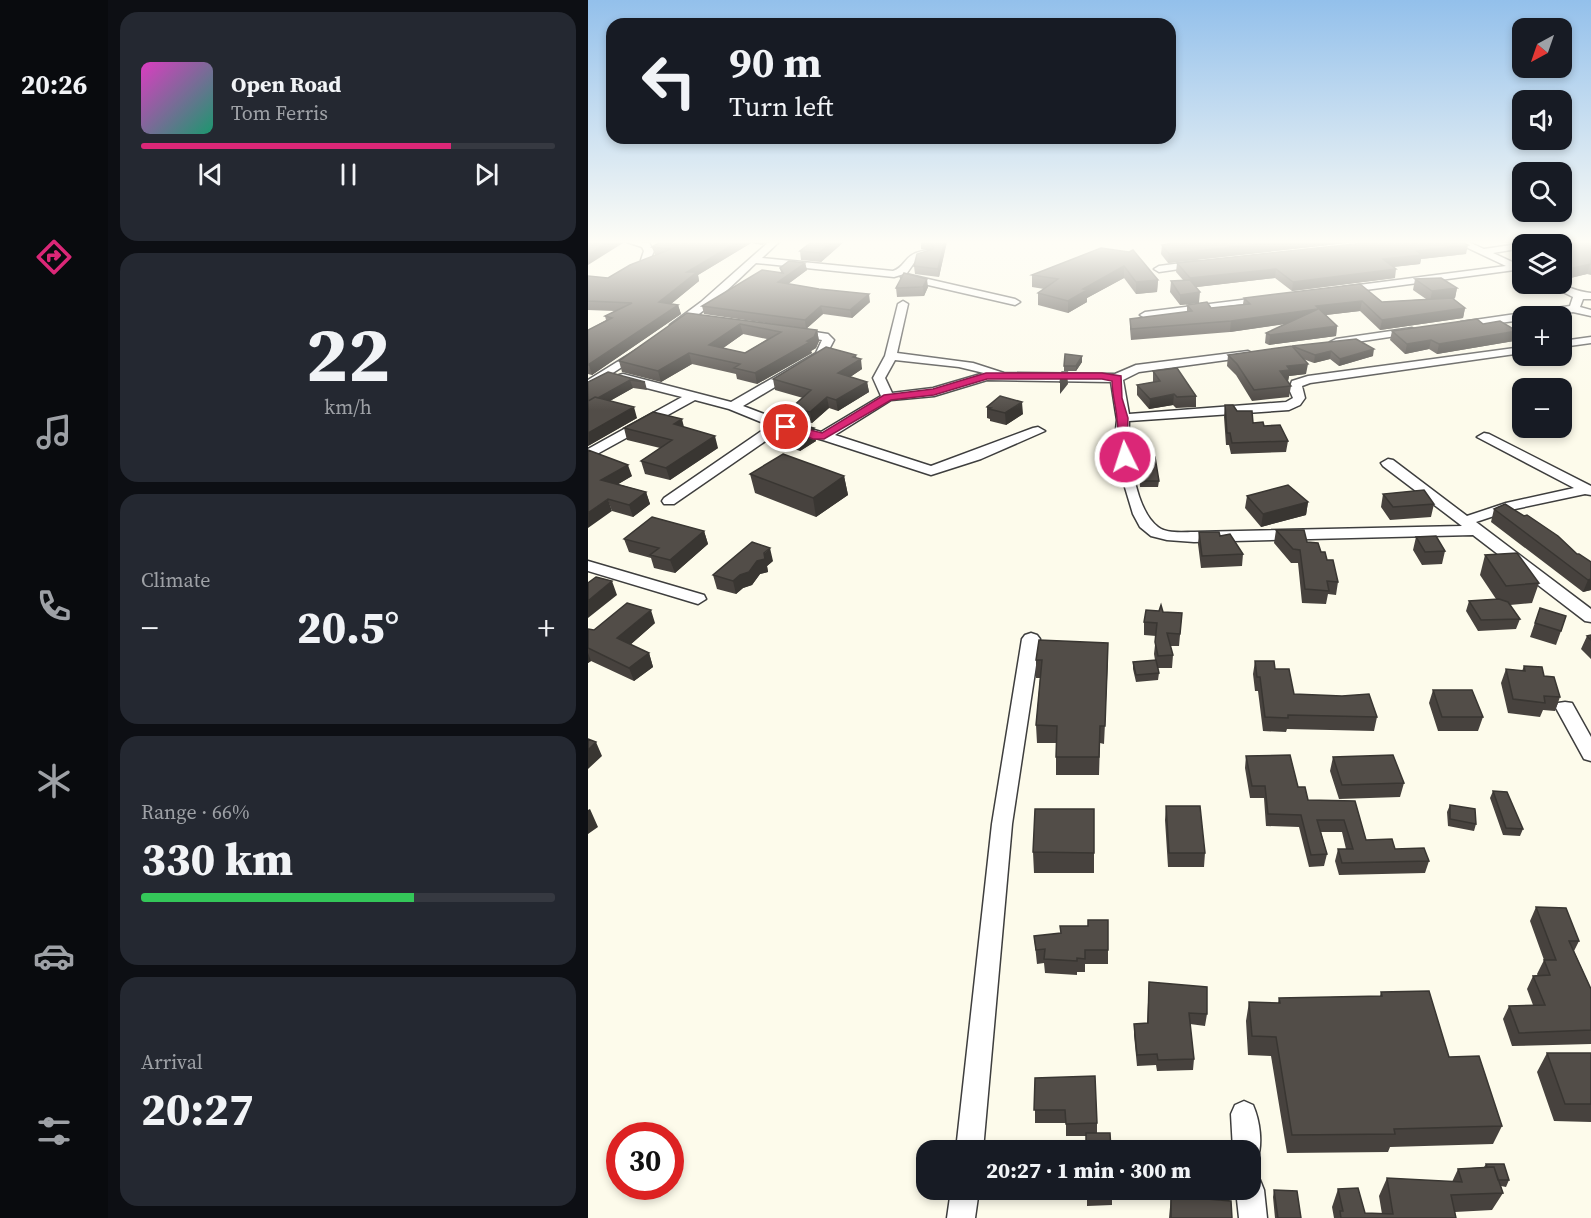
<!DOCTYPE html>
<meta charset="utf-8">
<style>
body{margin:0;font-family:"Source Serif 4",serif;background:#242831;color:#f1f3f6;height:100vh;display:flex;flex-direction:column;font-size:22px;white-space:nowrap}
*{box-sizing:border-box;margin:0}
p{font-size:20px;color:#9ea1a6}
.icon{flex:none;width:33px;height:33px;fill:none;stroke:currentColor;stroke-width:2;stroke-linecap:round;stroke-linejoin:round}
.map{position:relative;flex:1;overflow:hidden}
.drawer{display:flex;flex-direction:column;gap:12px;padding:12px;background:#0d0f14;width:480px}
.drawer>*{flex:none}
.guide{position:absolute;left:18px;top:18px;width:570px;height:126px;border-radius:18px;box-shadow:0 3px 9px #0003;background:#171b24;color:#f1f3f6;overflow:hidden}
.needle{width:39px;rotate:220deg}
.fabs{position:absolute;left:924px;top:18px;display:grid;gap:12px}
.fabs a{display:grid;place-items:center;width:60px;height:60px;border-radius:12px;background:#171b24;box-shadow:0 3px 9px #0003;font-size:30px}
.speed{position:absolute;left:18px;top:1122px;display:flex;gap:12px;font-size:30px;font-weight:700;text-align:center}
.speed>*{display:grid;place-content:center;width:78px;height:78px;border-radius:50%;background:#171b24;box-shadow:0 3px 9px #0003;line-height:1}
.speed .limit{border:9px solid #d22;background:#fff;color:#111}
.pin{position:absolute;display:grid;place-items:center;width:51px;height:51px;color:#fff;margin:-26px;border:3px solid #fff;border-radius:50%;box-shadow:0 2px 6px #0007}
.me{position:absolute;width:66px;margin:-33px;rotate:356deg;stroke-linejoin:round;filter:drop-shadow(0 0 4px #0008)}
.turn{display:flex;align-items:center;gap:21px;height:126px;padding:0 24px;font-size:27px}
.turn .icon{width:78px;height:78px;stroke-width:2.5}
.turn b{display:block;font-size:42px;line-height:51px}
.big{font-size:45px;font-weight:800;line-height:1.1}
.drawer .tile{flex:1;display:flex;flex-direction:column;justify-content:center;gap:9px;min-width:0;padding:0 21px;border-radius:18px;background:#242831}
.drawer .dial{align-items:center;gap:0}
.dial b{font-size:78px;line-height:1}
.song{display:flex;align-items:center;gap:18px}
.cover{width:72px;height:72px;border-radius:9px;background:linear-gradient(135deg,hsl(310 70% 55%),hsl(160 70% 35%))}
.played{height:6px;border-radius:3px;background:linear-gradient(90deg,#db2777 75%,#363941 75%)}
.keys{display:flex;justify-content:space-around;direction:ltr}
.heat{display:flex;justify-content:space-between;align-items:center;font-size:33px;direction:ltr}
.charge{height:9px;border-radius:4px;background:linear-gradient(90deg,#34c759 66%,#363941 0)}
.trip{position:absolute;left:328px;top:1140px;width:345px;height:60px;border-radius:18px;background:#171b24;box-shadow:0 3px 9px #0003;font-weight:800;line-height:60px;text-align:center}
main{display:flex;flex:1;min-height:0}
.tab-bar{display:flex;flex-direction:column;width:108px;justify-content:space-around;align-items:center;background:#090b0e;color:#9ea1a6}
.tab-bar .icon{width:42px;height:42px}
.tab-bar .on{color:#db2777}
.tab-bar b{font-size:27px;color:#f1f3f6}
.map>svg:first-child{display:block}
</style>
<main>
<nav class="tab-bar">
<b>20:26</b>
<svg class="icon on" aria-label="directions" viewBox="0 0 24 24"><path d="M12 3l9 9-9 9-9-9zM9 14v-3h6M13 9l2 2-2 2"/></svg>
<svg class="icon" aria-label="music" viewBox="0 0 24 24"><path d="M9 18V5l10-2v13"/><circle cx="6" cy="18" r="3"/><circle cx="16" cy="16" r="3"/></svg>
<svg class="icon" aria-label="phone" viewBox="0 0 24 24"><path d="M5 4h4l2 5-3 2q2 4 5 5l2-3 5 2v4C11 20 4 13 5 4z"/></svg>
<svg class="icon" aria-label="climate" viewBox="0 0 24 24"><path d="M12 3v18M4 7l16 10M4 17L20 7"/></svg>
<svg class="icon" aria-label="car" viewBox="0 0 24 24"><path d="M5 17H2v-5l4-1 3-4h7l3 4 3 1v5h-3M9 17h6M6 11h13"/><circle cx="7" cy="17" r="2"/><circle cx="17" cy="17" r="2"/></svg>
<svg class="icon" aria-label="filters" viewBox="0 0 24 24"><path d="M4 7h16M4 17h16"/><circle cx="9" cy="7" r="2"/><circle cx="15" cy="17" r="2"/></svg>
</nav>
<section class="drawer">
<div class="tile">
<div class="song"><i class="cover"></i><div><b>Open Road</b><p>Tom Ferris</p></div></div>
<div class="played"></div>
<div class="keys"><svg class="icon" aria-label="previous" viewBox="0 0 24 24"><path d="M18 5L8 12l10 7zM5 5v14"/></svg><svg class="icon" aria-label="pause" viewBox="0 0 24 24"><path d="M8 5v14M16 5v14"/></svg><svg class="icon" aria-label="next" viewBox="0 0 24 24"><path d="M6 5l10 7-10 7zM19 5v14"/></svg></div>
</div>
<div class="tile dial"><b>22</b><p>km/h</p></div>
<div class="tile"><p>Climate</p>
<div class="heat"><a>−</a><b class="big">20.5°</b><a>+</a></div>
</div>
<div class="tile"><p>Range · 66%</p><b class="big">330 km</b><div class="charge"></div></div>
<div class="tile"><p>Arrival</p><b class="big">20:27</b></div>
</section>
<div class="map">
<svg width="1003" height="1218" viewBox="0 0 1003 1218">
<rect width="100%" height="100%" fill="#fdfbeb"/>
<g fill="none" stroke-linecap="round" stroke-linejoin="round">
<defs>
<path id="street" d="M33,240L61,243L66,251L61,262L53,260L56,251L54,247Z
M183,240H193L174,258L305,271C320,266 314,253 341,250L346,253L328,260L319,273L306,277L168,263C154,276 98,332 82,329V325L113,302Z
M863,240H876L896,249L937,243L934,248L905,253L933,266L934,269L755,293L750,290L755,287L918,266Z
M609,261L612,262V266L571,272L566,269L571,266Z
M318,274L427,299L432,302L427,305L314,279L313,277Z
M959,284C974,282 987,292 1003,293V299H995L992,307L1003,310V316L985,312L934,316V320L873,328L868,325L873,322L982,306L985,297Z
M678,297L683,300L682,302L557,318L552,315L557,312Z
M315,301L320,304L309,353L385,363L416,373L527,374L548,365L660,351L666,354L660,357L551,372L535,380L541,414L698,402L705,398L701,389L704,381L720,376L934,347V353L722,383L714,386L717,398L712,405L701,410L541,421C540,449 546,509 570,527C579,534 595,532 606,532L874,526L795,466L793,463L800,459L805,460L879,516L918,503L986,488L889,437L896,433L901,434L1003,486V495L997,494L927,509L888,522L1003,609V622L997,621L885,535L606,542L579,540L563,536L552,527L545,514L530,464L527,440L529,420L523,382L399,380L346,396L303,400L247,435L343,466L445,428L450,427L457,431L393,459L343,475L235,440L191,428L189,433L86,504H76L74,501L76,498L178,428L180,425L141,409L107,400L0,459V449L94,397L31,381V375L35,374L143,402L228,353L234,340L203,334V330L207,329L240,334L246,340L237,357L155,406L192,420L233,432L293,396L285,378L297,356L310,304ZM307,360L371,367L396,373L345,388L304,393L297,378Z
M824,328L830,331L828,333L748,345L742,342L748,339Z
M1003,337V343L974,347V341Z
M50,349L54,350V354L0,389V380Z
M0,561L116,595L118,599L110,604L0,571Z
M443,633L449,635L452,639L424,824L395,1150H368L404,824L434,639L437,635Z
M977,702L984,703L1003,737V761L996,759L968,708L970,703Z
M656,1101L665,1105C672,1121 675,1144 669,1160L663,1162V1150H645L643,1114L647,1105Z
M663,1177L672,1180L676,1190L679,1218H651L648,1190H663Z
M363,1190H391L387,1218H359Z"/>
</defs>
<use href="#street" stroke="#3e3e3e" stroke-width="3"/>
<use href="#street" fill="#fff" fill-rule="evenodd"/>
</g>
<path fill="#47423e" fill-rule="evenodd" d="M75,240H180L174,245L163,243L110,275L111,281L83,304L90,305L93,314L4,375L0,374V330L18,320L17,316L27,311L0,310V276L20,278L67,255L64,247Z
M258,240L233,262L213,260L212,251Z
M333,240H359L351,277L327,274L326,266L343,249H333Z
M599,240H786L580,263L573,254L574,245Z
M909,240H933L916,243Z
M1003,240V275L999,274L974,280V244H935L936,241Z
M513,248L570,280L569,292L548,294L536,278L499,298V302L480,313L450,305V293L456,289L444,287V275Z
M878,254L833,259L832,264L806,267L807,278L704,291L687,278L608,287L611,303L592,305L582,292L583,281L595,280L588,272L589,263Z
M217,263L219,270L200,284L282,302L264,318L235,314L218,329L116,314L114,306L193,272L192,268Z
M827,279L869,288L867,298L866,299L877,308L875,318L792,330L772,311L738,315L749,326L748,336L681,345L677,343L678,333L698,324L642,332L543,340L542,329V319L599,312V305L623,308L655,304L656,298L794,302L838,299L825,290Z
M340,287L336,296L309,297L308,288Z
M99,313L229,330L231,341L228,348L223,351L224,353L169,384L149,379L148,374L104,364L73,382L34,372L31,361ZM155,334L179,339L157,353L135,348Z
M895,324L926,341L849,354L841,349L817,354L802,340L804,331Z
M704,346L785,356L751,366L742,359L726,363L715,359L718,374L701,376L700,381H699L703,386L701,397L664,401L648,375L639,366L640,355Z
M494,356V362L488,371H476V366Z
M269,358L274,369L262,377L279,382L281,392L250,411L241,408L224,423L204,420L202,409L215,398L187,390L185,379Z
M565,371L608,396V407L588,408L585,405L561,409L549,395V385L565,382Z
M20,372L57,382L59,390L45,388L22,401L49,418L0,446V382Z
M637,405L649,411L665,423L676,426L700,441L698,452L643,454L641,445H638L636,417Z
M399,407L435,414L418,425L402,421V419L399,418Z
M96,427L130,448L82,480L57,474L53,461L72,448L39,440L36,428Z
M181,429L228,441L212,451L183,441Z
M0,450L44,476L30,484L58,492L62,504L45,517L24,511Z
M550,458L571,481L570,487H552Z
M162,474L256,476L260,495L228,517L167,493Z
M795,494L846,504L843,517L802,520L793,507Z
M659,496L720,502L718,515L673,527L657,508Z
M906,509L1003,562V590L995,592L903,522Z
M688,530L719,542L733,552L739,560L750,582L748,595L740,594L738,604L714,603L710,563H703L686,543Z
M116,531L120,544L87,573L66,568L63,558L41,552L36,539Z
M611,532L632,536L655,554L654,566L613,568L610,544Z
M828,537L857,551L854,564L834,565L825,550Z
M897,555L951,583L944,603L922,605L932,619L928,629L890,631L878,611L881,601L908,599L892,575Z
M185,561L179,566L180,572L172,574L164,585L155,588L148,594L129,589L125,575Z
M952,608L973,631L968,645L942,637Z
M575,612L594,613L591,646H582L585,655L584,668H570L571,673L570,680L548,682L545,669V662L567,660L566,654L568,636L556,635V622Z
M67,623L42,645L61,653L65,667L46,681L3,661L0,663V629L6,630Z
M1003,635V659L993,649L999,636Z
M448,660H520L516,744L512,743L511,775H468V743H449L448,725L452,678H448Z
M667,661L687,669L706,694L789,717L786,731L699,729L698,732L675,731L670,691H667L665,674Z
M936,666L956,676L972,697L967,711L955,710L952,717L920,713L913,683L918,669L934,671Z
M845,690L895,717L890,731H850L841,703Z
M658,756L710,787L720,800L767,801L778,840L807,849L841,861L837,873L751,875L747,861L750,849H758L754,832H733L739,854L736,866L721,867L711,827L678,826L676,798H662L657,768Z
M745,757L816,783L812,797L751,799L742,771Z
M905,791L935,829L932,836L915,835L902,798Z
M862,805L888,824L886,831L860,826L859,812Z
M578,806L617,853L616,867H580L577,820Z
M506,809V873H446L445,852Z
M948,907L991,941L986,951L1003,989V1044L924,1046L915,1019L921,1006L945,1005L939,989L945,976H950L949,974L956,960L942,921Z
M446,936L520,950V964H497V972H489V975L457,973L456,963L449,964Z
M561,982L619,1014L617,1026L602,1024L606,1059L605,1070L569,1071L568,1065L549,1066L546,1035V1024L559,1023Z
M793,992L861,1057L914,1126L905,1144L802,1147L800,1152L699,1153L683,1056L660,1055L658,1021L661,1002L690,1003L691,998L792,996Z
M959,1053H1003V1122L966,1121L949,1072Z
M447,1078L509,1123V1133L498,1136H478V1123H447Z
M898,1164L921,1180L918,1187L913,1186L915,1193L904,1210L867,1212L868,1218H746L744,1207L750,1189L777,1213L794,1214L791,1196L799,1178L864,1182L870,1169L896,1167Z
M499,1190H524V1205L499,1206Z
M686,1190L713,1218H687L685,1197Z
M583,1196L644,1218H581Z"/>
<path fill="#393632" d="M24,240H34L35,243L0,265V255Z
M153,240H162L163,243L110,275L111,281L73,312L71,302L99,272Z
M173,240H180L174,245Z
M247,240H258L233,262L231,253Z
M357,240H359V242L351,277L350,269Z
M708,240H786L580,263L581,254Z
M917,240H933L916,243Z
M880,245L878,254L833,259L832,264L793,268L795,259L829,251Z
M217,263L219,270L192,290L190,282Z
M1002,264L999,274L974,280L976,270Z
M536,266V278L499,298V302L480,313V301L495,289Z
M688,269L687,278L601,288L602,278Z
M808,269L807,278L704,291L705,282Z
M339,279L340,287L336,296L335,287Z
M570,280L569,292L548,294V282Z
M869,288L867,298L842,302L844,291Z
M612,292L611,303L592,305V295Z
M281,294L282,302L264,318L262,310Z
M774,301L772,311L729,316V319L642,332L643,321L728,306Z
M90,305L93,314L4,375L1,365Z
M233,306L235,314L218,329L217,320Z
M877,308L875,318L792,330L794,320Z
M152,324L155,334L124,356L121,345Z
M749,326L748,336L681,345L682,335Z
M229,330L231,341L228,348L223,351L224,353L169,384L167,373L219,341Z
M929,331L926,341L849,354L851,344Z
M843,340L841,349L817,354L819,344Z
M786,349L785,356L751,366L752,359Z
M743,351L742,359L726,363L727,355Z
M101,353L104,364L73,382L70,371Z
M268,355L269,361L273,359L274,369L252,384L250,373L265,357Z
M494,356V362L488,371V366Z
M720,364L718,374L701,376L700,381L690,382L692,371L699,366Z
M479,372L480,384L472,394V383Z
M42,380L45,388L0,413V403Z
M279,382L281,392L250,411L248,400Z
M586,394L585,405L561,409L562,399Z
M239,397L241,408L224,423L222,412Z
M434,402L435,414L418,425L417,413Z
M46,407L49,418L0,446V433Z
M94,419L97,431L86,424Z
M226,428L228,441L212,451L209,439Z
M127,436L130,448L82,480L78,468Z
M40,465L44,476L17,492L13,480Z
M256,476L260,495L228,517L225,498Z
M58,492L62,504L45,517L41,505Z
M20,499L24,511L0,528V513Z
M720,502L718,515L673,527L675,514Z
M116,531L120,544L87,573L82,560Z
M182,548L185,561L179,566L180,572L172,574L164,585L155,588L148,594L145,581Z
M1003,579V590L995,592L1000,580Z
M24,581L29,595L0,618V601Z
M63,610L67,623L34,652L29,638Z
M0,653L3,661L0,663Z
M61,653L65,667L46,681L41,668Z
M8,742L14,756L0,769V750Z
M2,809L10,827L0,834V810Z"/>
<path fill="#524d48" stroke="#393632" stroke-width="1.5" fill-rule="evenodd" d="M0,240H24L0,255Z
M75,240H153L99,272H109L71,302L90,305L0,365V330L24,318L17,316L44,303L0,301V276L20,278L42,265L83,249L64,247Z
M226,240H247L231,253L212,251Z
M333,240H357L350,269L326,266L329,254L345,249V242L333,241Z
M602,240H708L581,254L574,245Z
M804,240H871L880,245L829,251L834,255L795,259L808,269L705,282L688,269L602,278L589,263Z
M937,240H1003V264L976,270L974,269V244H944L936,241Z
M513,248L541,252L545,250L570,280L548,282L536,266L495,289L499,290L480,301L450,293L470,279L444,275Z
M201,261L217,263L190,282L231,289L281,294L262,310L233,306L217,320L114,306L174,270L195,273L192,268Z
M316,273L339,279L335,287L308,288Z
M853,278L869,288L844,291L827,279Z
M602,280L612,292L592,295L583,281Z
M772,284L794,302L864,298L877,308L794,320L774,301L728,306L749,326L682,335L678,333L730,309L643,321L543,329L542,319L604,311L599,305L619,302L623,308L662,304L656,298Z
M99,313L229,330L226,337L219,341L222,342L167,373L146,368L152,364L101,353L70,371L31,361ZM152,324L193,332L157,353L121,345Z
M889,319L895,324L912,321L929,331L851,344L843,340L819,344L804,331Z
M768,339L786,349L752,359L743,351L727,355L704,346Z
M704,346L720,364L699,366L702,370L692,371L703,386L666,390L649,364L640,355Z
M238,347L268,355L265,357L273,359L250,373L279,382L248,400L239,397L222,412L202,409L223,390L185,379Z
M477,354L494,356L488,366H476Z
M589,368L608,396L589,397L586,394L562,399L549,385L572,381L565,371Z
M20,372L57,382L42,380L10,398L7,397L0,401V382Z
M474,372H479L472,383Z
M412,396L434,402L417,413L401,409L403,408L399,407Z
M7,397L46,407L0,433V401Z
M637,405H645L649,411H664L665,423L675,422L676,426L692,425L700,441L644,443L642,433H639Z
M65,412L94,419L86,424L127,436L78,468L53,461L84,440L36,428Z
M195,420L226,428L209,439L181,429Z
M0,450L40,465L13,480L58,492L41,505L20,499L0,513Z
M195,454L256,476L225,498L162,474Z
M567,457L571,481H552L550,458Z
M700,485L720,502L675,514L659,496Z
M836,490L846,504L805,507L795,494Z
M917,504L936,516L939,515L970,536L989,554H991L1003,562V579L1000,580L906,509Z
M64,517L116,531L82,560L62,555L71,548L36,539Z
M688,530H716L719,542L730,543L733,552H737L739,560H745L750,582L739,581L741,591L717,589L712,550L705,549Z
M611,532H631L632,536L642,534L655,554L614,556Z
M848,536L857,551L837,552L828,537Z
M164,542L182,548L176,553L177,559L169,561L161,572L152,575L145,581L125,575Z
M929,553L951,583L918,586L897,555Z
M8,577L24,581L0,601V583Z
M911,599L920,602L932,619L893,620L881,601Z
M39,603L63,610L29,638L61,653L41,668L0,648V629L6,630Z
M573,605L575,612L594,613L592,634L579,633L585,655L570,656L567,642L569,623L556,622L558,610L571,611Z
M952,608L978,616L973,631L947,623Z
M1003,635V640L999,636Z
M451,640L520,643L517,726H512L511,757H468L469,726L448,725L454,660H448Z
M568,660L571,673L548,675L545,662Z
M667,661H686L687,669H701L706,694L754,696L781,694L789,717L700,715V718L677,717L672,677H669Z
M936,666L954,667L956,676L966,677L972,697L956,696L957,703L925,699L918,669L937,671Z
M845,690H884L895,717H854Z
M0,739L8,742L0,750Z
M702,755L710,787H717L720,800L767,801L778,840L804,839L807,849L836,848L841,861L754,863L750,849H765L756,820H729L739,854L723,855L713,815L680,814L677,786H664L658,756Z
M805,755L816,783L754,785L745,757Z
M905,791L919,792L935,829L918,828Z
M862,805L887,809L888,824L862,819Z
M578,806H612L617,853H581Z
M447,809H506V853L445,852Z
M948,907L978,908L991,941H981L1003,989V1030L931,1033L921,1006L957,1005L945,976L962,975L956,960H968Z
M500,920H520V950H497V959L489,958V961L456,959L457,949L448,950L446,936L473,933L472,926H500Z
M561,982L619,987V1014L601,1013L606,1059L570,1060L569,1054L549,1055L546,1024L560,1023Z
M841,991L861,1057L891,1056L914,1126L806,1129L807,1134L704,1135L688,1037L664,1036L661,1002L692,1003L691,998L794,996L793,992Z
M959,1053H1003V1104H977Z
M507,1076L509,1123L478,1124L477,1110H446L447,1078Z
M498,1133H522L523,1150H498Z
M898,1164H916L921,1180H910L906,1167H899Z
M906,1167L915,1193L863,1195L868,1218H753L752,1211H755L750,1189L770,1188L777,1213L805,1214L799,1178L874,1182L870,1169Z
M499,1190H524V1193H499Z
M686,1190L709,1191L713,1218H690Z
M583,1196L643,1201L644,1218H583Z"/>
<linearGradient id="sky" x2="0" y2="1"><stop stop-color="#93c0eb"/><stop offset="0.59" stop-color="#fefdf6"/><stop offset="1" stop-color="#fefdf6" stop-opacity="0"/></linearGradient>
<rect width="1003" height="410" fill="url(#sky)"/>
<path fill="#db2777" stroke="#8e194d" stroke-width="1.5" d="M398,373H514L533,376L534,398L540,418L539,443L542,457L537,461L531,457C529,444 531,432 529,419C528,405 524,395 524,381L514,379H399L346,395L303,400L236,439H225L193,427L198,424L234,433L296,395L345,389Z"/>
</svg>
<div class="fabs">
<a><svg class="needle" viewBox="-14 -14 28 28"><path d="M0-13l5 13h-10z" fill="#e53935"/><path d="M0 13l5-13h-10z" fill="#9ea1a6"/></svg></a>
<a><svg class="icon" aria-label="sound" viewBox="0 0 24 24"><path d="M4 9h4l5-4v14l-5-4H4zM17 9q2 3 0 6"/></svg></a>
<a><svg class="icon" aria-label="search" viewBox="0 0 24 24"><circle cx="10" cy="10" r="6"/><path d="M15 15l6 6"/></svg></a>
<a><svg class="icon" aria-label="layers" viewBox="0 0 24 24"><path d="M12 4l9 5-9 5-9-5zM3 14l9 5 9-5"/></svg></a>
<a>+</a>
<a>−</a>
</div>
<div class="speed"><div class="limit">30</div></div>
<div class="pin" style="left:198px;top:427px;background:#d93025"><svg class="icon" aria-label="arrive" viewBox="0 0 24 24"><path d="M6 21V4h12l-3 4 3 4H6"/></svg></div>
<svg class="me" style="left:537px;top:457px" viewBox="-20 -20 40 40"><circle r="17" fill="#db2777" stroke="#fff" stroke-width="3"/><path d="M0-11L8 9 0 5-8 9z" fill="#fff"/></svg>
<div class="trip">20:27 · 1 min · 300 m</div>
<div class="guide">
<div class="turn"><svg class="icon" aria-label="left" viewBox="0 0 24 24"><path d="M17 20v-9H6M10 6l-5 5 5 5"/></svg><div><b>90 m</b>Turn left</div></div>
</div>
</div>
</main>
